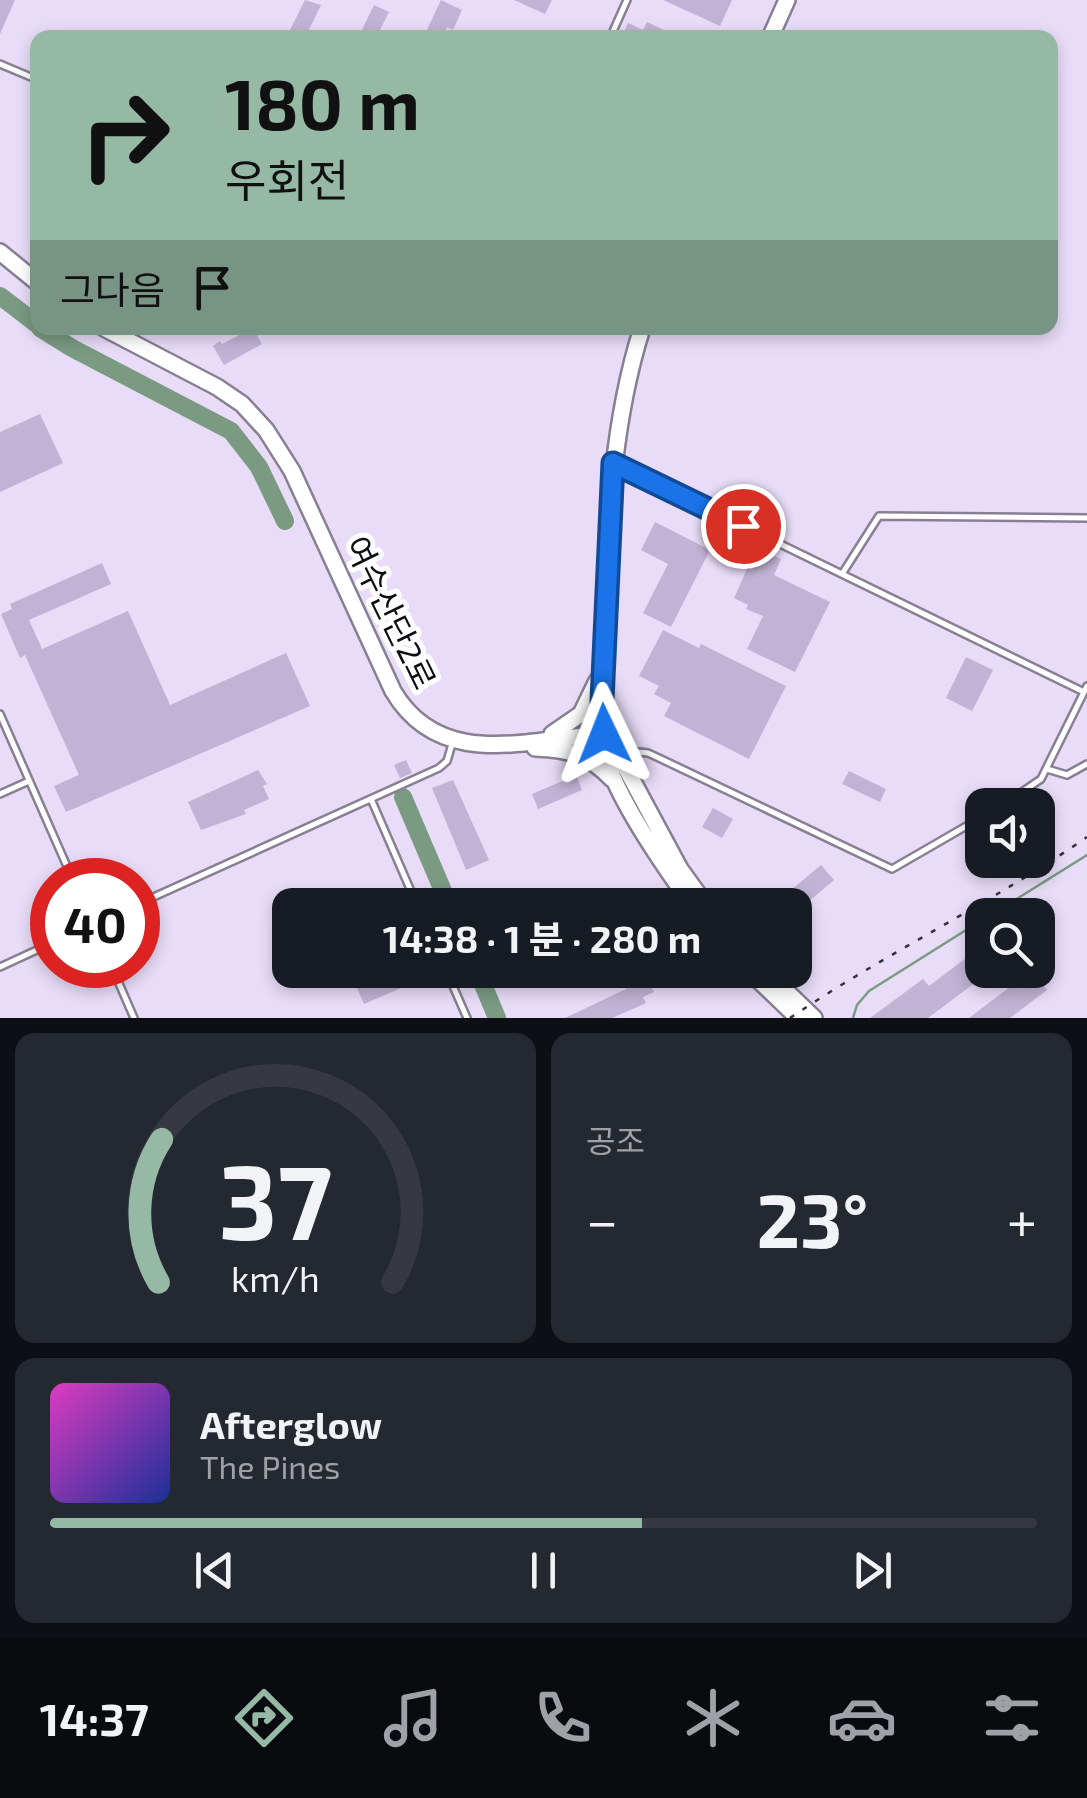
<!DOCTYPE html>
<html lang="ko">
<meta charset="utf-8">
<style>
body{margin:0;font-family:"Exo 2","Noto Sans KR",sans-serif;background:#242831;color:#f1f3f6;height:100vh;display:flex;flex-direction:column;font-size:38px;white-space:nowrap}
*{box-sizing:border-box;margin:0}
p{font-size:32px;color:#9ea1a6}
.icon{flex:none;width:55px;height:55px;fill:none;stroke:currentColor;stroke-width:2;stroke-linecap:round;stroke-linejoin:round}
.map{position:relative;height:1018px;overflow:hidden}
.details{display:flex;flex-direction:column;gap:15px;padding:15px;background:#0d0f14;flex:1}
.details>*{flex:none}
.hud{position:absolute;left:30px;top:30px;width:1028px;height:305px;border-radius:20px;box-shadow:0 5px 15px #0003;background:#95b9a5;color:#111;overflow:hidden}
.tools{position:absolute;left:965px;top:788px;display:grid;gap:20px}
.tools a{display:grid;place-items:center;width:90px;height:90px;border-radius:20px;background:#171b24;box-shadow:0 5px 15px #0003;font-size:50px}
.speed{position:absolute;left:30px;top:858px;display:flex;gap:20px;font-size:50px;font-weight:700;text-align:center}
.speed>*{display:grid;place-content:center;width:130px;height:130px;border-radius:50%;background:#171b24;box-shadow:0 5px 15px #0003;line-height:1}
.speed .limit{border:15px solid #d22;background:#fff;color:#111}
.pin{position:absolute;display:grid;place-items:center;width:85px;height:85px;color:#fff;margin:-42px;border:5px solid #fff;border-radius:50%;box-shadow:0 2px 10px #0007}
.me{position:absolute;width:110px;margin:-55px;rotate:358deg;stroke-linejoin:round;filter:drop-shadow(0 0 8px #0008)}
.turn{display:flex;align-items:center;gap:35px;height:210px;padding:0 30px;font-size:45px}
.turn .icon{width:130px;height:130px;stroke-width:2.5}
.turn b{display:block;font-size:70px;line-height:85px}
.then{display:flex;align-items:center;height:95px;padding:0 30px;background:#0003;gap:20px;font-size:38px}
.big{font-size:75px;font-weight:700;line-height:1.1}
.details .tile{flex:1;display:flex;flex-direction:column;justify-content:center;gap:15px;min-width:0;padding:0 35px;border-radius:20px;background:#242831}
.details .dial{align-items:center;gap:0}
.dial svg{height:260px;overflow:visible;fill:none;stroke:#363941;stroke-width:7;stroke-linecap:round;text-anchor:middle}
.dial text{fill:#f1f3f6;stroke:none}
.song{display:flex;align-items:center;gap:30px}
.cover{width:120px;height:120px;border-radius:15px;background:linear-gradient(135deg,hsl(310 70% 55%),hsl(230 70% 35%))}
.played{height:10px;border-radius:5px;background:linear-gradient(90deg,#95b9a5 60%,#363941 60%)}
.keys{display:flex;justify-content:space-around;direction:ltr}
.heat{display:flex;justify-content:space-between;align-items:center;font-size:55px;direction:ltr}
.details .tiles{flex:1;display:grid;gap:15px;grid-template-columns:1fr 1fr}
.tile:last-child{grid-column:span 2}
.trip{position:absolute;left:272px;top:888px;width:540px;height:100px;border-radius:20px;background:#171b24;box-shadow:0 5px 15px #0003;font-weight:700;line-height:100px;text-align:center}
.tabs{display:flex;height:160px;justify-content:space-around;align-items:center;background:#090b0e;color:#9ea1a6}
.tabs .icon{width:70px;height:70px}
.tabs .selected{color:#95b9a5}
.tabs b{font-size:45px;color:#f1f3f6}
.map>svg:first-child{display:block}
</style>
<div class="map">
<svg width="1087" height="1018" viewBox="0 0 1087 1018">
<rect width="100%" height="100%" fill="#f1e8fe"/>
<path fill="#e8dcf8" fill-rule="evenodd" d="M0,0H1087V1018H0ZM38,38H1050V328H38ZM982,805H1038V860H982ZM52,880H138V965H52ZM290,905H795V970H290ZM982,915H1038V970H982Z"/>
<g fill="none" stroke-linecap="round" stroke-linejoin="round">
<path stroke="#7a9a82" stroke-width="2.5" d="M991,915L1087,855
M853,1018L857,1005L869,991L982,920"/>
<path stroke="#7a9a82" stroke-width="18" d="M0,296L38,325
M40,328L72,348L231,431L259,467L285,521
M403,797L449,905
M477,970L497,1018"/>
</g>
<path fill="#c1b3d5" d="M0,0H15L0,34Z
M305,0L321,5L305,38H286Z
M441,0L462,10L453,30L447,27L443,38H423Z
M514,0H552L545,14Z
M663,0H732L720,26Z
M374,5L389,12L376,38H358Z
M647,22L681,38H621L628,23L643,30Z
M253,328L262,344L224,365L213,346L220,341L222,344Z
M40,414L63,463L0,492V432Z
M655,522L710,550L671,627L643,613L668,564L641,550Z
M761,550L781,559L774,575L830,602L795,672L747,649L763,616L746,609L748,605L734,598L748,567L752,570Z
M102,563L111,584L29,620L42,649L128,611L170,705L286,653L310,706L66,812L54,786L79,775L25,655L20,658L1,614L12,609L10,604Z
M663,630L699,648L701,644L786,686L749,759L664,716L671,703L654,694L659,686L639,676Z
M966,657L993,670L972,711L946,698Z
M406,760L412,773L400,778L394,765Z
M258,770L267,784L263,786L269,799L244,810L246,814L201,830L188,802Z
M849,771L886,789L880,802L842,784Z
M576,775L582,790L538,809L532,794Z
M453,780L489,860L466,870L432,788Z
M713,808L733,819L722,838L702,827Z
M821,865L834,880L795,913V905H773Z
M982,946V970H992L928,1018H870L923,979L929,986Z
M349,970H440L441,979L426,986L422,979L364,1004Z
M658,970H693L652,988L654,992L643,997L646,1003L612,1018H565L626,989L622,980L637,974L639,979Z
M1032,970L1047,990L1010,1018H969Z"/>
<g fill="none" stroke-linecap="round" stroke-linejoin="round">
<defs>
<path id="lane" d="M610,38L627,0
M0,64L38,80
M616,464L1084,692
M842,574L879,516L1087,518
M0,714L73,880
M619,750L648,753L661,759L892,869L982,817
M1047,769L1067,775L1087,764
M0,794L29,781
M371,799L417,905
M1003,805L1041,779L1087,686
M138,904L439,768L447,761L452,744
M111,965L134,1018
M0,967L52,943
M446,970L467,1018"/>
<path id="secondary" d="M770,38L787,0
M0,252L38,283
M104,328L217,387L242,404L266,430L292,471L393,691C440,771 528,739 604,734
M642,328C611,426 608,528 604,630C603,670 596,714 605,753C614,795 666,869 692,905
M552,734L581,714L597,681
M604,734L616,750L680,869L706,905
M535,748C569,749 589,755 612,779
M748,970L798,1018
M764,970L814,1018"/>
</defs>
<use href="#lane" stroke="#887f93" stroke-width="10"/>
<use href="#secondary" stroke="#887f93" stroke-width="20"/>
<use href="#lane" stroke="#fff" stroke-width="5"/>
<use href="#secondary" stroke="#fff" stroke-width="15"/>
<path stroke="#36323b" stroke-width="2.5" stroke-dasharray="5 10" stroke-linecap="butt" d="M790,1018C886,953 992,903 1087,837"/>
</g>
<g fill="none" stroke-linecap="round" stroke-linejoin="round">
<defs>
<path id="route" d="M604,734L602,700L613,463L743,526"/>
</defs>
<use href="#route" stroke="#114b97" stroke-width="25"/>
<use href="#route" stroke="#1a73e8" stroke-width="18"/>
</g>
<g text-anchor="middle" stroke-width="10" stroke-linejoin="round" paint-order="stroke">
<g font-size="32" fill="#0e0b12" stroke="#fff">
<text transform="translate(390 613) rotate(64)" y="11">여수산단2로</text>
</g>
</g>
</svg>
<div class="tools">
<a><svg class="icon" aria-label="sound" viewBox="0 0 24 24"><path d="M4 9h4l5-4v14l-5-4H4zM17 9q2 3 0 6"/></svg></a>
<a><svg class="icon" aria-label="search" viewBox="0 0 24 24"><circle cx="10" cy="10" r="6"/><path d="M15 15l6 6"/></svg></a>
</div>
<div class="speed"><div class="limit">40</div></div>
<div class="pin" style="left:743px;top:526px;background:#d93025"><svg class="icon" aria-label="arrive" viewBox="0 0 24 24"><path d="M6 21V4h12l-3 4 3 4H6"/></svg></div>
<svg class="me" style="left:604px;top:734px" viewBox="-20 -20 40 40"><path d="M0-17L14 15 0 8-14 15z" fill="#1a73e8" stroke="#fff" stroke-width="4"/></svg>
<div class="trip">14:38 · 1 분 · 280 m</div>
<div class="hud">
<div class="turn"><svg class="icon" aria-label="right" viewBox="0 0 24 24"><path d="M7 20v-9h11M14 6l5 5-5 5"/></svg><div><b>180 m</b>우회전</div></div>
<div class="then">그다음<svg class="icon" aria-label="arrive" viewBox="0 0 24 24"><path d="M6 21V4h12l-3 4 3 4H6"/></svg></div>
</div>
</div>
<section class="details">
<div class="tiles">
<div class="tile dial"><svg viewBox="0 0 100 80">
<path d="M14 69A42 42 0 1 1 86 69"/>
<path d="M14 69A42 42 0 0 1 15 25" stroke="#95b9a5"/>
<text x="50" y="56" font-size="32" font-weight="700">37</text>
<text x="50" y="72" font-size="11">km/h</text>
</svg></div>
<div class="tile"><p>공조</p>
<div class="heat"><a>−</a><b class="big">23°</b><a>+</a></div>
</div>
<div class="tile">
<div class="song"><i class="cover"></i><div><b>Afterglow</b><p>The Pines</p></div></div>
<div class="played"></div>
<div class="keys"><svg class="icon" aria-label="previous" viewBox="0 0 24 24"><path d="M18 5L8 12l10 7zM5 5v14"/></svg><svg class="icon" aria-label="pause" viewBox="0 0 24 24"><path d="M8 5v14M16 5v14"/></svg><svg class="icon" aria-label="next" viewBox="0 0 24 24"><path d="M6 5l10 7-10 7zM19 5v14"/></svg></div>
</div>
</div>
</section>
<nav class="tabs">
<b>14:37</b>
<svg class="icon selected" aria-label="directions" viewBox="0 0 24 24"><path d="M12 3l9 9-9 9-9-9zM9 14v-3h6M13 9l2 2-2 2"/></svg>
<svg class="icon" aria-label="music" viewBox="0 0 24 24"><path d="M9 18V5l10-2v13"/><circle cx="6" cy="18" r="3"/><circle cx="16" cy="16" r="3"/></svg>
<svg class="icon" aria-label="phone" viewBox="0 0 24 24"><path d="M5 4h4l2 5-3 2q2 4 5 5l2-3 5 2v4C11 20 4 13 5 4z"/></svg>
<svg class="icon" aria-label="climate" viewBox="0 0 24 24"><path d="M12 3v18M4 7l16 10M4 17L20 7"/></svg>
<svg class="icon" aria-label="car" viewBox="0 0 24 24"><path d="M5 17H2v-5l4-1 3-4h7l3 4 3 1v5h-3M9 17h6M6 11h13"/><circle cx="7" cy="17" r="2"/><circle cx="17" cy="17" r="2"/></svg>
<svg class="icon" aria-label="filters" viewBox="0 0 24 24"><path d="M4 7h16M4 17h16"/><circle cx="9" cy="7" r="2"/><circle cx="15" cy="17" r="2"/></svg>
</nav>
